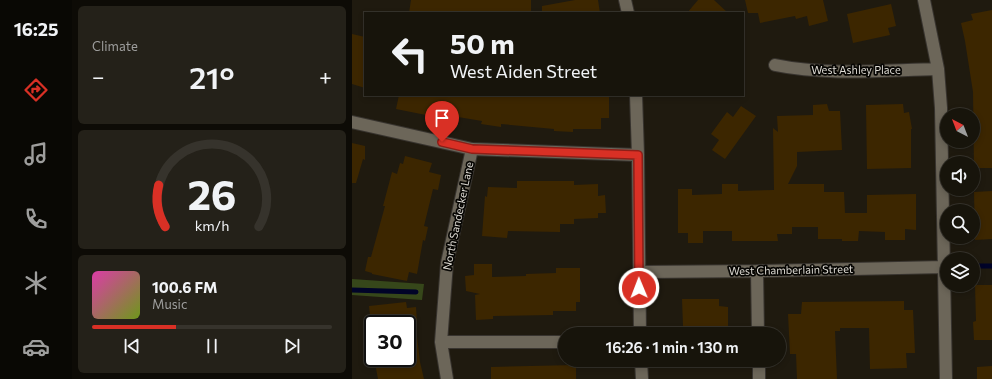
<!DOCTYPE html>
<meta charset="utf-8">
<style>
body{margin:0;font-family:Commissioner,sans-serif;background:#242119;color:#f1f3f6;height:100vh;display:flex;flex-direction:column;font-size:15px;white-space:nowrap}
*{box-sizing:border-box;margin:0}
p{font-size:13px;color:#9e9e9d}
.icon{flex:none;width:22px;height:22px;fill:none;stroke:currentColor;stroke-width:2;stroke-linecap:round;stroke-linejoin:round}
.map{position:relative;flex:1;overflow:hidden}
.drawer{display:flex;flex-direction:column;gap:6px;padding:6px;background:#0d0b06;width:280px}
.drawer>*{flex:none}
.guide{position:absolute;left:12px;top:12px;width:380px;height:84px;border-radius:0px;box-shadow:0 2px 6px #0003,0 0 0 1px #36332c;background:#17140b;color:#f1f3f6;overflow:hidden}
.needle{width:26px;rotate:318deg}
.controls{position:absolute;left:588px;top:108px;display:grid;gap:8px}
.controls a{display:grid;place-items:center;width:40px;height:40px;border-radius:50%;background:#17140b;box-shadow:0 2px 6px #0003,0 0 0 1px #36332c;font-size:20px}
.speed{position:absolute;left:12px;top:315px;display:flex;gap:8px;font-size:20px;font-weight:700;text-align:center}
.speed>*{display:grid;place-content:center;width:52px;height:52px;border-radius:50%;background:#17140b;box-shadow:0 2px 6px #0003,0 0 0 1px #36332c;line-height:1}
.speed .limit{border:2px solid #111;border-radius:6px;background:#fff;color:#111}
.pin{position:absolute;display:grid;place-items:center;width:34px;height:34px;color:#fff;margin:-41px -17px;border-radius:50% 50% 50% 0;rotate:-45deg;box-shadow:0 0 4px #0007}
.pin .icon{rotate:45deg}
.me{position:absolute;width:44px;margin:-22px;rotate:359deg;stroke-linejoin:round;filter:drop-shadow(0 0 3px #0008)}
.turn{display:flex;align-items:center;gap:14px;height:84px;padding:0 20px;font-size:18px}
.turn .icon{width:52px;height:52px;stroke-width:2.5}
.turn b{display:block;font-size:28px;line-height:34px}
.big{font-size:30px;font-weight:600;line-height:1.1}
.drawer .card{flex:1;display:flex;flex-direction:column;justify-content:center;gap:6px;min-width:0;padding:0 14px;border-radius:6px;background:#242119}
.drawer .dial{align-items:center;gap:0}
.dial svg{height:104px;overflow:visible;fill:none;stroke:#36332c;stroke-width:7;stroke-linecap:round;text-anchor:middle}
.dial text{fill:#f1f3f6;stroke:none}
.song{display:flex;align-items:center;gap:12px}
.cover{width:48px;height:48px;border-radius:6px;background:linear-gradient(135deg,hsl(320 70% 55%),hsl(80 70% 35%))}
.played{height:4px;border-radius:2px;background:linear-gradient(90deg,#d93025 35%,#36332c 35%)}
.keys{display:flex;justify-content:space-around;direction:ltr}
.heat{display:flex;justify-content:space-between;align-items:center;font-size:22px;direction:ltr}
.trip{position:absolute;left:206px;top:327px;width:228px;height:40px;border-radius:20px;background:#17140b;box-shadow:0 2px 6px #0003,0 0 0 1px #36332c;font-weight:600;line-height:40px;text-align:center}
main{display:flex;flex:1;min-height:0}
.menu{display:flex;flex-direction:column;width:72px;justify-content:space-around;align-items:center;background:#090804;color:#9e9e9d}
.menu .icon{width:28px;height:28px}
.menu .selected{color:#d93025}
.menu b{font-size:18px;color:#f1f3f6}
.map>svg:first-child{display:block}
</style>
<main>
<nav class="menu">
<b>16:25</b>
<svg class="icon selected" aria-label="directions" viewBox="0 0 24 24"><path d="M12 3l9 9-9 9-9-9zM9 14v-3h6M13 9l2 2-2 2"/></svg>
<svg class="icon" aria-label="music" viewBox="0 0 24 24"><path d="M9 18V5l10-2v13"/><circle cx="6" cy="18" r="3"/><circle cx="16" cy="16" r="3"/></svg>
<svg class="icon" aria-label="phone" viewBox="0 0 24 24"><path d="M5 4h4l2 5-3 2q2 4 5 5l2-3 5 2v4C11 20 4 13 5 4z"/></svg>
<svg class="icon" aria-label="climate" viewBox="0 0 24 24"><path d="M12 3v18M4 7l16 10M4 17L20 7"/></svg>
<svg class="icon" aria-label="car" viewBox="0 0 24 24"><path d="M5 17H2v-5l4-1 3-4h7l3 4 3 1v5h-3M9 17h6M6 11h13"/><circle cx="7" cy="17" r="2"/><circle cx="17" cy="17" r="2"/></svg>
</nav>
<section class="drawer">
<div class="card"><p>Climate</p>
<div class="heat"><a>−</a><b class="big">21°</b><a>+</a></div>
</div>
<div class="card dial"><svg viewBox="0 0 100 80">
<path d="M14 69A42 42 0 1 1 86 69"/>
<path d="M14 69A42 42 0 0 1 9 37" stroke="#d93025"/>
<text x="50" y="56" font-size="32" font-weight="700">26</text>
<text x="50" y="72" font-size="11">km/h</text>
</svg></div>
<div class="card">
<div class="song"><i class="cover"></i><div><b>100.6 FM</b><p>Music</p></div></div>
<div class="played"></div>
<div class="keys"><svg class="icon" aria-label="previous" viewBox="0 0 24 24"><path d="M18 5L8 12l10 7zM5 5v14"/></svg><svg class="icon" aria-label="pause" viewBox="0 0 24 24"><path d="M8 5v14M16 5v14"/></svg><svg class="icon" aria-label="next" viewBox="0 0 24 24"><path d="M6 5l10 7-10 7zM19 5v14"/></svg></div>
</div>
</section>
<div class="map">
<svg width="640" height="379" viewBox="0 0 640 379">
<rect width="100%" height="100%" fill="#1f1a0f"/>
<path fill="#36471a" d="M0,279L72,284L70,300L0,295Z"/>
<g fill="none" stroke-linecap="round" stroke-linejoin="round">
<path stroke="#000328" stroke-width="5" d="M621,266H640
M0,290L64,292"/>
</g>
<path fill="#3c2600" d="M59,0H179V13H57Z
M223,0H246L248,13H190V6Z
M346,0H362L376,13H335Z
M393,0H471L476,21L457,26L455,16L444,19L443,16L408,23L406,13H396Z
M539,4L544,26L536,28L538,35L501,43L495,14Z
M640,10V168H622L621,92L613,41L609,23L621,20L619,14Z
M0,34L13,37V88L0,84Z
M47,95H257V118H249V129H221V132L202,131V129L149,124V127L129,124L130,121L94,115V119L44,109Z
M475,104L477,111H488L490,150L445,152V166L436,184H472V192H492L493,213H515V195L564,194V230L553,229V240H533V232L507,231L506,241H490V239H466V227H440V234H425L426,241H380V231H351V243H336V233H326V189H340V195L370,194V184H386V191L422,190L421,128L426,132L425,116L461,115V105Z
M551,104L552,113L557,112L560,129H559V168L515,169L514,105Z
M389,106L404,116L373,159L360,150L367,140L359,134L375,112L381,117Z
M0,143L13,146V160L11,159L4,183H0Z
M53,156L80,163L77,172L89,175L86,190L81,189L72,226L76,227L73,241L71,240L65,274L57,272L55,281L20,274V273L13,271L16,257H19L33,206H31L40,172L45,174L48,163L51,164Z
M165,181H222V185L246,184V196L253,195L254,213H246V218L222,219V224H208V232L156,231L155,238L130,236L133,196L135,197L136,187L165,188Z
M640,191V239L623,240L622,192Z
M122,264H140V277L174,276V274L204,273V268H228V302H224V311H201V315L141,316V319L124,320L123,295L128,294L114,291L113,276L122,275Z
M623,285H640V340H622L621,322L624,321Z
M330,299H367V306L376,307V326H331Z
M552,301V310H561L563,353H554L555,368L518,369L517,328H488V331H483L485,379H445L444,354H438L436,314H449L450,302Z
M54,302L55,308L64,307L65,322L63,323V324H19L17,306Z
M64,327L68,362L72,379H26L22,358H55V328Z
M224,365V379H139V367Z
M640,366V379H625V367Z"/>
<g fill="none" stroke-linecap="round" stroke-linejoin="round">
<defs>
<path id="minor" d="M273,0L276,13
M572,0L586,69L589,108L594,379
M423,65C476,76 533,70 586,69
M284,95L286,155L288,334
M0,122L120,149L286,155
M405,271L406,334
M287,272L405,271L592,267
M89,342H213
M289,360L290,379
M407,360V379
M95,379L89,342L95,263L120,149"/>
</defs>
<use href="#minor" stroke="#38342f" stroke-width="14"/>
<use href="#minor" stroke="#6c6659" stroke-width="12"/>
</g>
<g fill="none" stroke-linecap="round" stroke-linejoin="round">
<defs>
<path id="route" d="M90,142L120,149L286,155L287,288"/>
</defs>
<use href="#route" stroke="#8d1f18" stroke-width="10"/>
<use href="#route" stroke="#d93025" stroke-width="7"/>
</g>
<g text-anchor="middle" stroke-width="3.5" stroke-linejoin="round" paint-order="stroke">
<g font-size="11" fill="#dedbd4" stroke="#070603">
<text x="504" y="74">West Ashley Place</text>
<text transform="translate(106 216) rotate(-78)" y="4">North Sandecker Lane</text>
<text transform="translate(439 270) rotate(-1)" y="4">West Chamberlain Street</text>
</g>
</g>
</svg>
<div class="controls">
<a><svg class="needle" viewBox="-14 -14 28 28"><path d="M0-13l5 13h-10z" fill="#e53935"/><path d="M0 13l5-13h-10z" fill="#9e9e9d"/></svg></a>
<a><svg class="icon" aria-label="sound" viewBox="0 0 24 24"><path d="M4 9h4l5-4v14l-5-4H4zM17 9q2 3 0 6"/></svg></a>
<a><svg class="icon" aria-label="search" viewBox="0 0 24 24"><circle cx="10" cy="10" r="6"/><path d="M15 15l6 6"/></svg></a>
<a><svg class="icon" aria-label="layers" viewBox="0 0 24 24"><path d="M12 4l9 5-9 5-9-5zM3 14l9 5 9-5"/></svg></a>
</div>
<div class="speed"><div class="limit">30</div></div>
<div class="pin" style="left:90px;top:142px;background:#d93025"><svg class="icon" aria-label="arrive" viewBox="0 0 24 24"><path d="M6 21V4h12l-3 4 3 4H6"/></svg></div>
<svg class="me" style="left:287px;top:288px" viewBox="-20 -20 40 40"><circle r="17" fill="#d93025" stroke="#fff" stroke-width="3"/><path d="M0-11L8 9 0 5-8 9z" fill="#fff"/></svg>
<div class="trip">16:26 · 1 min · 130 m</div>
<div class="guide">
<div class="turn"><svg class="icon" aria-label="left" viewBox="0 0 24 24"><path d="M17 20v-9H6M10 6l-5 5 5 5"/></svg><div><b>50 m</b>West Aiden Street</div></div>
</div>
</div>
</main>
